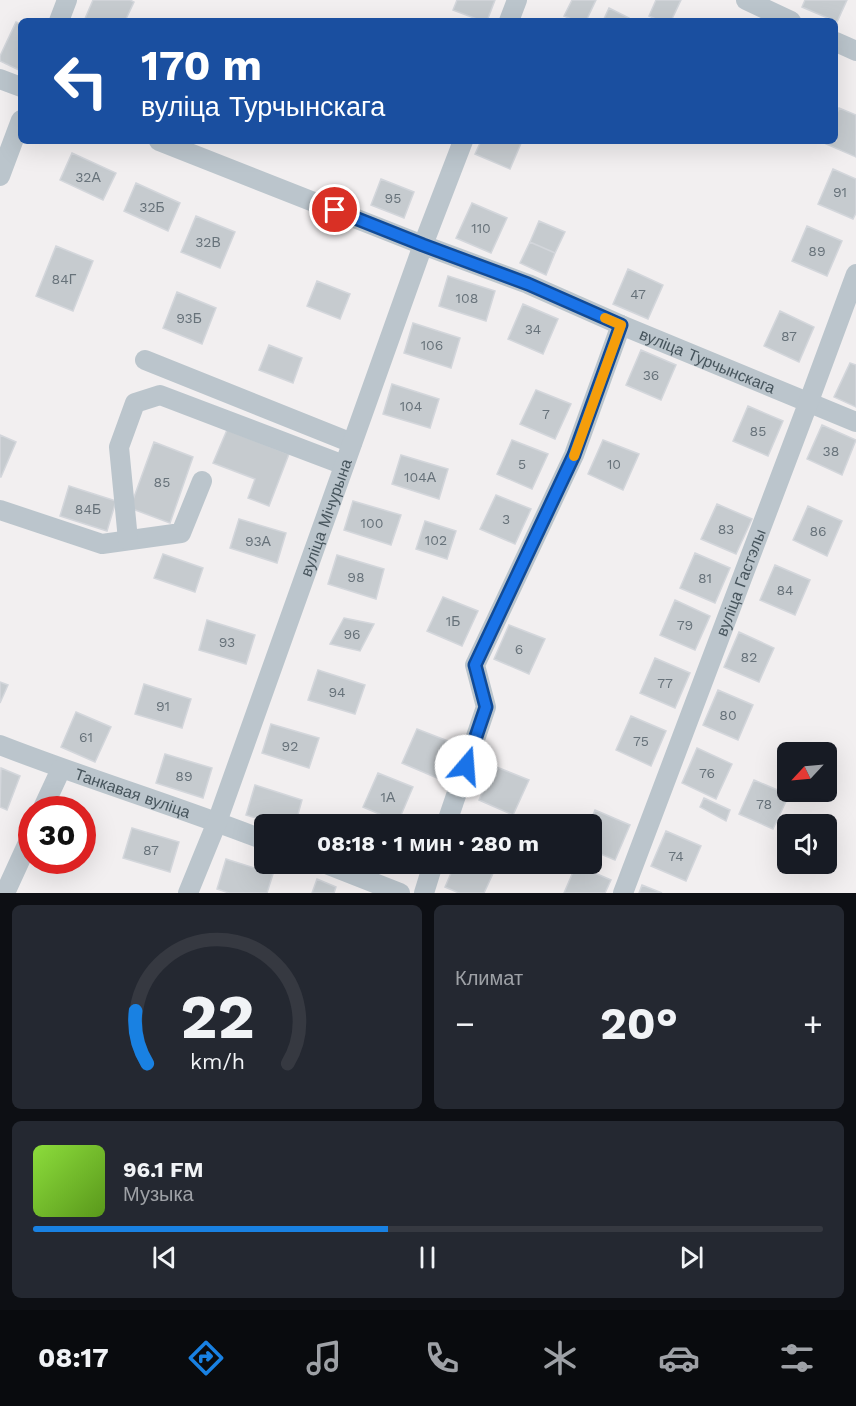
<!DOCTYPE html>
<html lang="ru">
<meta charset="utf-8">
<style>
body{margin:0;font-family:"Work Sans",sans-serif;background:#242831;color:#f1f3f6;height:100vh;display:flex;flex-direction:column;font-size:22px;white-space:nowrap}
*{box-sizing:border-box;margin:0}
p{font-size:20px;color:#9ea1a6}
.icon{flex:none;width:33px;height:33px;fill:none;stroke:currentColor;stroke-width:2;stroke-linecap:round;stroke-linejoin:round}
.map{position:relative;height:893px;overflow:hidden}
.side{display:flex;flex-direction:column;gap:12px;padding:12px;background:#0d0f14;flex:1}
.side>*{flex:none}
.guide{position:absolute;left:18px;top:18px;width:820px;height:126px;border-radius:9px;box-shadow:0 6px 24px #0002;background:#1a4fa0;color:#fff;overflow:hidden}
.needle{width:39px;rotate:244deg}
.controls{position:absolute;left:777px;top:742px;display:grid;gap:12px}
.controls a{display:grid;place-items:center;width:60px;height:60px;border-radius:9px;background:#171b24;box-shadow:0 6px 24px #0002;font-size:30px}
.speed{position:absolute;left:18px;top:796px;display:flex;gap:12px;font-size:30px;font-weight:700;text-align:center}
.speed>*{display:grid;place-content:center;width:78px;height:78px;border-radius:50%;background:#171b24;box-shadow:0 6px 24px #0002;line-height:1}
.speed .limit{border:9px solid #d22;background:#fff;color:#111}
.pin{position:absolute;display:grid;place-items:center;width:51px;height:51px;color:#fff;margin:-26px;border:3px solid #fff;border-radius:50%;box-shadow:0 2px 6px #0007}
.me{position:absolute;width:66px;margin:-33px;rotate:18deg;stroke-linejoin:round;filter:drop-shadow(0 0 4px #0008)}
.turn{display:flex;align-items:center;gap:21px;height:126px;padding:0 24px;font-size:27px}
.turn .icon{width:78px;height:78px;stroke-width:2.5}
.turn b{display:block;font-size:42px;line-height:51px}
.big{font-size:45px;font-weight:700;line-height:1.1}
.side .widget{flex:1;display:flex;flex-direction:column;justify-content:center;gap:9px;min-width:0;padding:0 21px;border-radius:9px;background:#242831}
.side .dial{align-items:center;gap:0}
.dial svg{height:156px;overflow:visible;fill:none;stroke:#363941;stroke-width:7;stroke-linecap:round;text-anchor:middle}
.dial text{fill:#f1f3f6;stroke:none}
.song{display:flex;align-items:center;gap:18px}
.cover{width:72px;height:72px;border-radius:9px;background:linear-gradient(135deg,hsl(90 70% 55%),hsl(90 70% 35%))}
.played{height:6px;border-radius:3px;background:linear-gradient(90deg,#1981e2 45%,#363941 45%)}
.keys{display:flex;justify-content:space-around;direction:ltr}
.heat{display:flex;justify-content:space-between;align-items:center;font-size:33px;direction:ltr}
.side .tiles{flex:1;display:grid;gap:12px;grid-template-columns:1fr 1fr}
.widget:last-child{grid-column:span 2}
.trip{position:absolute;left:254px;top:814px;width:348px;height:60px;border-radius:9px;background:#171b24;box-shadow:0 6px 24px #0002;font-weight:700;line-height:60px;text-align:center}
.menu{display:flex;height:96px;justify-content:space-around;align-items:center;background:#090b0e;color:#9ea1a6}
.menu .icon{width:42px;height:42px}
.menu .current{color:#1981e2}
.menu b{font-size:27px;color:#f1f3f6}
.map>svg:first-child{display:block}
</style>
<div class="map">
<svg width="856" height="893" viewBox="0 0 856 893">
<rect width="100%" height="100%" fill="#f2eff0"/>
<path fill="#c6cbcf" stroke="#d3d6db" stroke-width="1.5" d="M93,0H130L134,2L125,21H84Z
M457,0H495L487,21H482L453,10Z
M572,0H596L586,21H576L564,16Z
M656,0H681L671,21H660L649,16Z
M805,0H847L837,22L802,7Z
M609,8L629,18L627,21H603Z
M16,22L21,24V71L0,61V56Z
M839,108L856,115V157L824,143V141H836V116Z
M481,141H522L510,169L475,154Z
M72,153L116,173L103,200L60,180Z
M833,169L856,179V213L853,219L818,204Z
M381,179L414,192L404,218L371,205Z
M136,183L180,203L168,231L124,211Z
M472,203L507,218L491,253L456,238Z
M196,216L235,232L220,268L181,252Z
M539,221L565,232L555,253L530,242Z
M807,226L842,241L827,276L792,261Z
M530,242L555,253L546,275L520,263Z
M56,246L93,261L73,311L36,296Z
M628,269L663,285L648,319L613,304Z
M448,276L495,291L486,321L439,306Z
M317,281L350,294L340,319L307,306Z
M177,292L216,308L202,344L163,328Z
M523,304L558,319L543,354L508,339Z
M780,311L814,327L799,362L764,346Z
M413,323L460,338L451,368L404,353Z
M269,345L302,358L293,383L259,370Z
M641,350L676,365L661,400L626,385Z
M850,363L856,365V407L834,397Z
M392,384L439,399L430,428L383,414Z
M536,390L571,404L555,439L520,424Z
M748,406L783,421L768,456L733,441Z
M822,425L856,440L842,475L807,459Z
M227,430L289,454L269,506L248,498L255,479L213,463Z
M0,435L16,442L1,477H0Z
M512,440L548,454L532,489L497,474Z
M603,440L639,454L623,490L588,474Z
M154,442L193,457L170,523L130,508Z
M401,455L448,469L439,499L392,484Z
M69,486L116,501L107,531L60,516Z
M496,495L531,509L515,544L480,529Z
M353,501L401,515L391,545L344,530Z
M717,504L752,519L736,554L701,539Z
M808,506L842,521L827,556L793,540Z
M239,519L286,533L277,563L230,548Z
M425,521L456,531L447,559L416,549Z
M695,553L730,568L715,603L680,588Z
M163,554L203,568L195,592L154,578Z
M337,555L384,569L376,599L328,584Z
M775,565L810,580L795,615L760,600Z
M443,597L478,611L462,646L427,631Z
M675,600L710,616L695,650L660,635Z
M344,618L374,624L360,651L330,644Z
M207,620L255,635L246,664L199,650Z
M509,625L545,639L529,674L494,659Z
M739,632L774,648L759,682L724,667Z
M655,658L690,673L675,708L640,693Z
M318,670L365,685L355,714L308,700Z
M0,682L8,685L0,703Z
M144,684L191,699L182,728L135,714Z
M718,690L753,705L738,740L703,725Z
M76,712L111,727L95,762L61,747Z
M631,716L666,731L651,766L616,750Z
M271,724L319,738L309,768L262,753Z
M417,729L453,743L437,778L402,763Z
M697,748L732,764L716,799L682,783Z
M165,754L212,768L203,798L156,783Z
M494,766L529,780L513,815L479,800Z
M1,768L20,776L7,810L0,807Z
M378,773L413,787L398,822L363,807Z
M754,780L789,795L773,829L739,814Z
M255,785L302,800L295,825H280L246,815Z
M704,798L730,810L726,821L700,807Z
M595,810L630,825L615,860L591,850V825H589Z
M132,828L179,842L170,872L123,858Z
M666,831L701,846L686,881L651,866Z
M226,859L273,874L267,893H229L217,889Z
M455,864H489L496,867L484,893H459L445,887Z
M576,865L611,880L605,893H564Z
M317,879L336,887L334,893H312Z
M642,885L662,893H639Z"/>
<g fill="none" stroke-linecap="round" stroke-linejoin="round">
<g stroke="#bbc5cc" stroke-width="20">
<path d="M746,0L791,21"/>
<path d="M59,21L67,0"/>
<path d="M509,21L517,0"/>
<path d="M836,42L856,51"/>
<path d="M0,79L21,87"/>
<path id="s1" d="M159,141L423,245L528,284L621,325L856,422"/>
<path d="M0,176L21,120"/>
<path d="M145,360L352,443"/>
<path d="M0,510L102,544L181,533L202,481"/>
<path d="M128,540L119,447L135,403L160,395L344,465"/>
<path id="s2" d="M0,745C87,779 177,806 264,840"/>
<path d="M42,810L61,769"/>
<path d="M446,825L486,707L475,665L574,455L621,325"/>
<path d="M326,864L400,893"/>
<path d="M5,893L32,834"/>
<path id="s3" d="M188,893L217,822L423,245L463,141"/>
<path d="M424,893L433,864"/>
<path id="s4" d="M623,893L809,401L856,274"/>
</g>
</g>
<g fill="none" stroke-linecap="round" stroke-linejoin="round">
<defs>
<path id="route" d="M335,210L423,245L528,284L621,325L574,455L475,665L486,707L466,766"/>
</defs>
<use href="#route" stroke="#114b97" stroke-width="15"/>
<use href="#route" stroke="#1a73e8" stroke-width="10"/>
<path stroke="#f59e0b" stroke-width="10" d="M574,456L621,325L605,318"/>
</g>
<g text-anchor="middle" stroke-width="4.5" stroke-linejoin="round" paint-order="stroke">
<g font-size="14" fill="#67727a">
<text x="88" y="182">32А</text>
<text x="840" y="197">91</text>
<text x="393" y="203">95</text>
<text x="152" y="212">32Б</text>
<text x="481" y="233">110</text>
<text x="208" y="247">32В</text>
<text x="817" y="256">89</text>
<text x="64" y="284">84Г</text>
<text x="638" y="299">47</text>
<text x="467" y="303">108</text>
<text x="189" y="323">93Б</text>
<text x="533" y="334">34</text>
<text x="789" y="341">87</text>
<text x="432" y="350">106</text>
<text x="651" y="380">36</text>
<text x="411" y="411">104</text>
<text x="546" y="419">7</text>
<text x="758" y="436">85</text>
<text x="831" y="456">38</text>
<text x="522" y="469">5</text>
<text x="614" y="469">10</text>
<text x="420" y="482">104А</text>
<text x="162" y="487">85</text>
<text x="88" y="514">84Б</text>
<text x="506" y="524">3</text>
<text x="372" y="528">100</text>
<text x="726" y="534">83</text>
<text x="818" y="536">86</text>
<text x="436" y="545">102</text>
<text x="258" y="546">93А</text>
<text x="356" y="582">98</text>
<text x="705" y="583">81</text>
<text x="785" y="595">84</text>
<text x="453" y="626">1Б</text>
<text x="685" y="630">79</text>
<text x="352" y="639">96</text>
<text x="227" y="647">93</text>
<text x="519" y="654">6</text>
<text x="749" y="662">82</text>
<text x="665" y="688">77</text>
<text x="337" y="697">94</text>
<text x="163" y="711">91</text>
<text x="728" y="720">80</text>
<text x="86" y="742">61</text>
<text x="641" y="746">75</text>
<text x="290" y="751">92</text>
<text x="707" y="778">76</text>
<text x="184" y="781">89</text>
<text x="388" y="802">1А</text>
<text x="764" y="809">78</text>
<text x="151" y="855">87</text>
<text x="676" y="861">74</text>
</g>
<g font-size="16" fill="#47555d" stroke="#fff">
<text dy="6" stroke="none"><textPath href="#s1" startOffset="591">вуліца Турчынскага</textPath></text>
<text dy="6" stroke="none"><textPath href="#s3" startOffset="400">вуліца Мічурына</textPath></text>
<text dy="6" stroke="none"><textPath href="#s4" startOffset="332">вуліца Гастэлы</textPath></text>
<text dy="6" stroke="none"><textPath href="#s2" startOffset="141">Танкавая вуліца</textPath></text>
</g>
</g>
</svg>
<div class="controls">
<a><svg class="needle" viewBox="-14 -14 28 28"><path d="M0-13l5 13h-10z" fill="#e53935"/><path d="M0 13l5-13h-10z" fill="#9ea1a6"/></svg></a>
<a><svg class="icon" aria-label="sound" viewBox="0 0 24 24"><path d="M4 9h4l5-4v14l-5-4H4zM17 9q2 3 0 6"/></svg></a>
</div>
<div class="speed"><div class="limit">30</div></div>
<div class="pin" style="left:335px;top:210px;background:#d93025"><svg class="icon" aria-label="arrive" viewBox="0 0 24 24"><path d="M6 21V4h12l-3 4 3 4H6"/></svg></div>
<svg class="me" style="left:466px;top:766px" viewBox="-20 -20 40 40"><circle r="19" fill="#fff"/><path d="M0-13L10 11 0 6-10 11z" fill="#1a73e8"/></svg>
<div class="trip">08:18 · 1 мин · 280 m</div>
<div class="guide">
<div class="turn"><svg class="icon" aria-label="left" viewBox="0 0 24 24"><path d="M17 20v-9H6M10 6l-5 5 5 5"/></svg><div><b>170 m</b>вуліца Турчынскага</div></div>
</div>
</div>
<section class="side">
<div class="tiles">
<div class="widget dial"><svg viewBox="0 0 100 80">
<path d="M14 69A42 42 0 1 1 86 69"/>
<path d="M14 69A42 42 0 0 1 8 42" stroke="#1981e2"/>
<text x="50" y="56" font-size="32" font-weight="700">22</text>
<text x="50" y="72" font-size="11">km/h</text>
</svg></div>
<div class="widget"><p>Климат</p>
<div class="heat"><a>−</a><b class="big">20°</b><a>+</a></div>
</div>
<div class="widget">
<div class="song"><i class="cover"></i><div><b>96.1 FM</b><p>Музыка</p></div></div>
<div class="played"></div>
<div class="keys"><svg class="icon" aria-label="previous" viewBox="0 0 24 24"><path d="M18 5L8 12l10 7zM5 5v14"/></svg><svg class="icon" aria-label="pause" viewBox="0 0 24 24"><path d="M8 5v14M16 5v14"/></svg><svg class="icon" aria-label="next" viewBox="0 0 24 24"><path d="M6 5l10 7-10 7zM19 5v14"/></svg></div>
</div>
</div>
</section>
<nav class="menu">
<b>08:17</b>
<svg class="icon current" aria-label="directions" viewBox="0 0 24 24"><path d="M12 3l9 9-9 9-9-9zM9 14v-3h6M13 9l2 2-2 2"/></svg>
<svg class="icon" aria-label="music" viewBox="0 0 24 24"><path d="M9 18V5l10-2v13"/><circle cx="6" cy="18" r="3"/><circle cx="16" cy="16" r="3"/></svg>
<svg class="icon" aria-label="phone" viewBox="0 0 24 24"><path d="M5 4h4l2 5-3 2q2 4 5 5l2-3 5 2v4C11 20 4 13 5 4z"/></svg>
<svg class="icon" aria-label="climate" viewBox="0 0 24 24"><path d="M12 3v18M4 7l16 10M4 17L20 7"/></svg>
<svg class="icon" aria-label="car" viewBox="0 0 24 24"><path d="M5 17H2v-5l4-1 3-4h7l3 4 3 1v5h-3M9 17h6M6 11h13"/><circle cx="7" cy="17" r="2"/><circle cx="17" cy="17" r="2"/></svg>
<svg class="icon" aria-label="filters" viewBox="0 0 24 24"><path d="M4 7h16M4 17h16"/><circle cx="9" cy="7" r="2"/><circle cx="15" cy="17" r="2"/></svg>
</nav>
